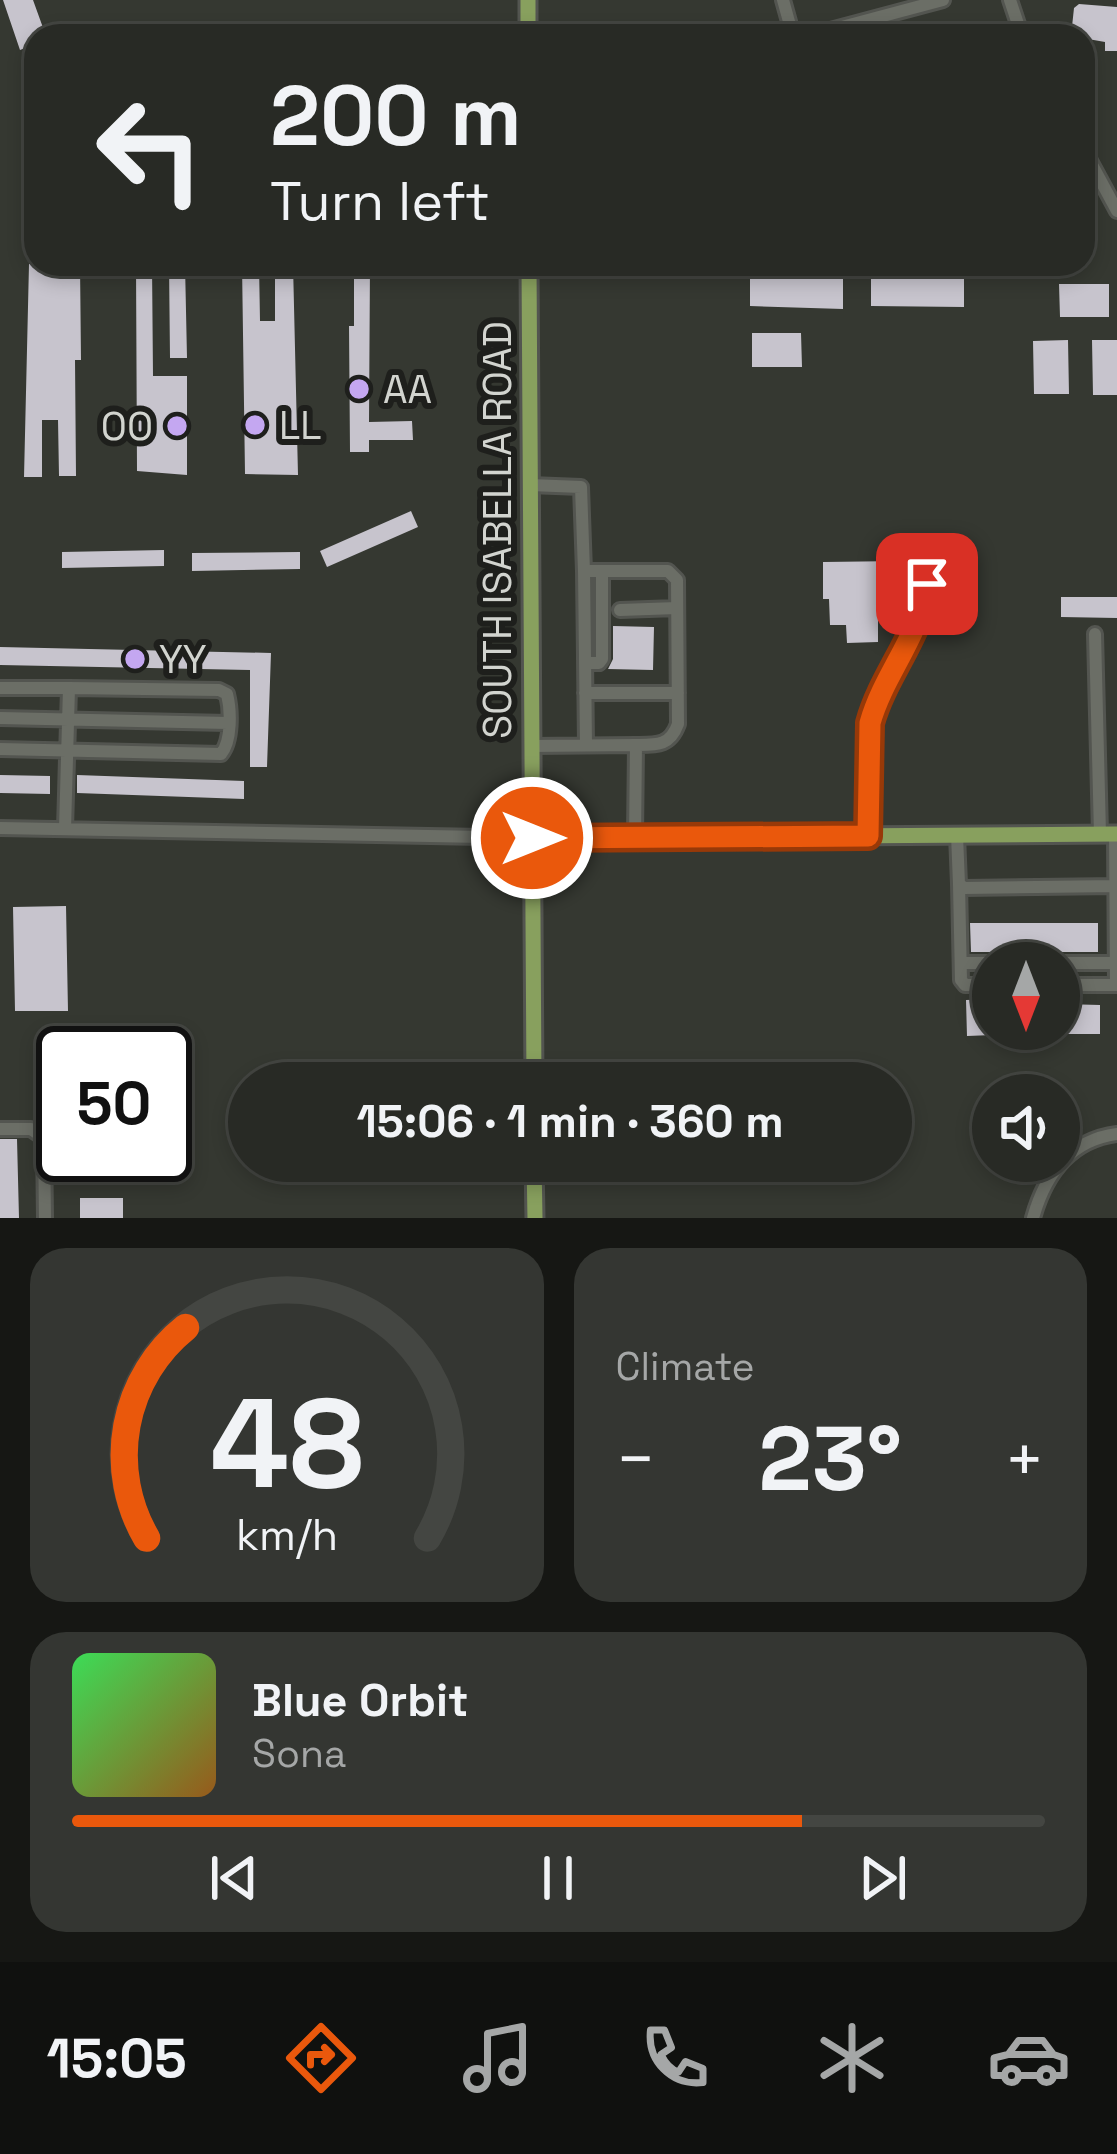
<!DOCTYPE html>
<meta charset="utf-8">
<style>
body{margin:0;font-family:"Space Grotesk",sans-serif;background:#343632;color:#f1f3f6;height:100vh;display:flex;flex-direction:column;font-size:45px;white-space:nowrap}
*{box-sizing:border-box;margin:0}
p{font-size:39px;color:#a5a7a7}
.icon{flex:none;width:66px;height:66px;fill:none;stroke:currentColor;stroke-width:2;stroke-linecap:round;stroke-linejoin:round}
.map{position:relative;height:1218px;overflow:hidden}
.panel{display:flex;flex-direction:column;gap:30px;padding:30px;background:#161714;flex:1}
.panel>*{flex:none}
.top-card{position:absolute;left:24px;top:24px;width:1071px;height:252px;border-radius:36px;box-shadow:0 6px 18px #0003,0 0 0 3px #444642;background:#282a25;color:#f1f3f6;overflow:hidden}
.needle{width:78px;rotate:180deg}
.fabs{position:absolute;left:972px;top:942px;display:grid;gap:24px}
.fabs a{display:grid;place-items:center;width:108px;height:108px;border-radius:50%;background:#282a25;box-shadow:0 6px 18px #0003,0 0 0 3px #444642;font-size:60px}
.speed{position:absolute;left:36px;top:1026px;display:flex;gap:24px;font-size:60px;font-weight:700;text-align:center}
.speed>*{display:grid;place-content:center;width:156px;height:156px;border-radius:50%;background:#282a25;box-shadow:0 6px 18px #0003,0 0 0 3px #444642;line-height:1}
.speed .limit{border:6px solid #111;border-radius:18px;background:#fff;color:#111}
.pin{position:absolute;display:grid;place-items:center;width:102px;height:102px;color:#fff;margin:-51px;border-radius:24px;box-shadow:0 6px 18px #0006}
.me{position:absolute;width:132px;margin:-66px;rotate:90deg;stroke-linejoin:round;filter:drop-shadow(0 0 9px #0008)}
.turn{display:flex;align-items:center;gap:42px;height:252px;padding:0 48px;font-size:54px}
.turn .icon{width:156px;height:156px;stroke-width:2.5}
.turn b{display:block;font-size:84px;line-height:102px}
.big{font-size:90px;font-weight:700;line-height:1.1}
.panel .card{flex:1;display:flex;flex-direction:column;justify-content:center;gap:18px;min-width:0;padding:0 42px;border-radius:36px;background:#343632}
.panel .dial{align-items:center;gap:0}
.dial svg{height:312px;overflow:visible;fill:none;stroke:#444642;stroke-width:7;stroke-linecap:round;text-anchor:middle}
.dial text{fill:#f1f3f6;stroke:none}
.song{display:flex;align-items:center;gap:36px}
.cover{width:144px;height:144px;border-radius:18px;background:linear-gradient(135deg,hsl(130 70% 55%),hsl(30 70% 35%))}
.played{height:12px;border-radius:6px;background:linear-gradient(90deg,#ea580c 75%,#444642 75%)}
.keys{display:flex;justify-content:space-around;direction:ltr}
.heat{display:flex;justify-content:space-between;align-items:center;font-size:66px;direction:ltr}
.panel .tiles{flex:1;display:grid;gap:30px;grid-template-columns:1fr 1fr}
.card:last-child{grid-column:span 2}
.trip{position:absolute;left:228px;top:1062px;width:684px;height:120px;border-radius:60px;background:#282a25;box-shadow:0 6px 18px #0003,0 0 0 3px #444642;font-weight:700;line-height:120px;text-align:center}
.tab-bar{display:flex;height:192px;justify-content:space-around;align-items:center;background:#10110f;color:#a5a7a7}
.tab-bar .icon{width:84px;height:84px}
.tab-bar .active{color:#ea580c}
.tab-bar b{font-size:54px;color:#f1f3f6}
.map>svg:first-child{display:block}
</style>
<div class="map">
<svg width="1117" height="1218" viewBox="0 0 1117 1218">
<rect width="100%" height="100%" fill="#353831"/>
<path fill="#c7c4cd" d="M3,0H33L46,36H36V44L20,50Z
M1079,4L1117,7V51H1105V42L1071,36L1074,8Z
M29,264H80L81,360H75L76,476H59L58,420H42V477H24Z
M136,264H152L153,376H187V475L137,471Z
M169,264H185L187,358H170Z
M242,264H259L260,321H275V264H293L298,475L245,474Z
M354,264H370L369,422L412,421L413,440H369V452H350L349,326H354Z
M750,271L843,272V309L750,306Z
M871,272H964V307L871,306Z
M1059,284H1109V317H1060Z
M752,333H801L802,367H752Z
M1068,340L1069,394H1034L1033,341Z
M1092,340H1117V395H1093Z
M411,511L418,527L327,567L320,551Z
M164,550V566L62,568V552Z
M300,552V569L192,571V553Z
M901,561V599H878V642L847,643L846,625H830L829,599H823V562Z
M1061,597H1117V618L1061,617Z
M613,626L654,627L653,670L608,669L613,659Z
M0,647L271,653L267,767H250V670L0,665Z
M0,775L50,776V794L0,793Z
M77,775L244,781V799L77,793Z
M66,906L68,1011H15L13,907Z
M970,923H1098V952H971Z
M993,999V1035L967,1036L966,1000Z
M1063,1004L1100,1005V1034H1063Z
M0,1139H17L19,1218H0Z
M80,1198H123V1218H80Z"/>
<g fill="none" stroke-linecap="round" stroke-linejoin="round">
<defs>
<path id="minor" d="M783,0L793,36
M1010,0L1022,36
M808,36L943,0
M1083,148L1117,211
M530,485L581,487L584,571H668L677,580L678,724C670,746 657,745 636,745
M584,571L586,745
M620,610L677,608
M1095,634L1100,834
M585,663H599L602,659V571
M0,688H69L65,829
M585,693H678
M0,718L228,723
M531,746L636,745L635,838
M0,749L221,754C232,741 231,710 227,694L219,690L69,688
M0,828L532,838
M1115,834L1116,985
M957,835L959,884L964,888L1117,886
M868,836L870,723C885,673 920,637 927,584
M959,884L961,980L965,985H993
M961,963H1117
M1059,985H1117
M0,1129H31L44,1138L45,1218
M1033,1218C1045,1175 1070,1140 1117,1134"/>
<path id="major" d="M528,0V36
M529,264L534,1083
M532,838L1117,834
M534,1161L535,1218"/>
</defs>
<use href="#minor" stroke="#535550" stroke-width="18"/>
<use href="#major" stroke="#535550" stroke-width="21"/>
<use href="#minor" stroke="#6b6e66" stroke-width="12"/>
<use href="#major" stroke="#88a05e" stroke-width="15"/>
</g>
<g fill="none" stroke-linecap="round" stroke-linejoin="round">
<defs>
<path id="route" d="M532,838L868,836L870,723C884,673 920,637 927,584"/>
</defs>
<use href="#route" stroke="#983908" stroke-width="30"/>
<use href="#route" stroke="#ea580c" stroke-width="21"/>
</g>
<g fill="#c4a7f1" stroke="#1e1f1c" stroke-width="4.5">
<circle cx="359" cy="389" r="12"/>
<circle cx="255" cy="425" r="12"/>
<circle cx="177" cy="426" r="12"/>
<circle cx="135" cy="659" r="12"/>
</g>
<g text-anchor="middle" stroke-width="12" stroke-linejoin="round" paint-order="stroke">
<g font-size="39" fill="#d2d4cf" stroke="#1e1f1c" text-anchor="start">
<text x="383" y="403">AA</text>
<text x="279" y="439">LL</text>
<text x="153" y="440" text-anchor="end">OO</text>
<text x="159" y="673">YY</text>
</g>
<g font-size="39" fill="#d2d4cf" stroke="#1e1f1c">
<text transform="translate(497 530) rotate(-90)" y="14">SOUTH ISABELLA ROAD</text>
</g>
</g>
</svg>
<div class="fabs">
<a><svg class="needle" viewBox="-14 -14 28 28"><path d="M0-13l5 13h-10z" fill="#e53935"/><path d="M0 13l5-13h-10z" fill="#a5a7a7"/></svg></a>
<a><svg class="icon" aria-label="sound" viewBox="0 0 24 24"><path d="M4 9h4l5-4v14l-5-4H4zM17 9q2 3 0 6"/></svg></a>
</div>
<div class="speed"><div class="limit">50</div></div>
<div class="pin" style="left:927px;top:584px;background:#d93025"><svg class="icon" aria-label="arrive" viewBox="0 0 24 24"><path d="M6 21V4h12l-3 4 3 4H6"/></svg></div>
<svg class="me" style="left:532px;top:838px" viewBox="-20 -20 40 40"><circle r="17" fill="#ea580c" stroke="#fff" stroke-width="3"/><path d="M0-11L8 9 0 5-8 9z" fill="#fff"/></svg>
<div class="trip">15:06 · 1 min · 360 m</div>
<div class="top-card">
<div class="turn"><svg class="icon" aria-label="left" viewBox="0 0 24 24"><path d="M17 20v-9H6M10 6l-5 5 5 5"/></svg><div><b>200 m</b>Turn left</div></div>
</div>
</div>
<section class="panel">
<div class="tiles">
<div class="card dial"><svg viewBox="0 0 100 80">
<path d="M14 69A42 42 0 1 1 86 69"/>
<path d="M14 69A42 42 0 0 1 24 15" stroke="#ea580c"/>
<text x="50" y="56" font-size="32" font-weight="700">48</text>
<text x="50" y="72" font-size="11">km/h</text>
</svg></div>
<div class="card"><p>Climate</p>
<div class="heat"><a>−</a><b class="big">23°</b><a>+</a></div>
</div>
<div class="card">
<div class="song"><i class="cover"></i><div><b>Blue Orbit</b><p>Sona</p></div></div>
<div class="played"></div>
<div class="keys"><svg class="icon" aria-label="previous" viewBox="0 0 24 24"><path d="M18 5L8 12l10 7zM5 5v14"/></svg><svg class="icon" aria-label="pause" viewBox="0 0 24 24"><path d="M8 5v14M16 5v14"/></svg><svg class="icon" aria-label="next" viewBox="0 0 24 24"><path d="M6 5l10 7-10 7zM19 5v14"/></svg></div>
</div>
</div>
</section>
<nav class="tab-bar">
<b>15:05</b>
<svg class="icon active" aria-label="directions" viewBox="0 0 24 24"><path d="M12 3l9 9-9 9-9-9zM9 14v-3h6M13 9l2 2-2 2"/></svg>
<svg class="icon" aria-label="music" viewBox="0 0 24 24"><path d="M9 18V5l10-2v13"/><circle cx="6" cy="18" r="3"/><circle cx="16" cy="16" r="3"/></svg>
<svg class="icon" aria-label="phone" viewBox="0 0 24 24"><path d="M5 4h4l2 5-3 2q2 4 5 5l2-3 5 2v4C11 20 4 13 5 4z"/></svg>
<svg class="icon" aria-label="climate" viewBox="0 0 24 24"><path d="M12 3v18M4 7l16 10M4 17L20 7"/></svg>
<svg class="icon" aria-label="car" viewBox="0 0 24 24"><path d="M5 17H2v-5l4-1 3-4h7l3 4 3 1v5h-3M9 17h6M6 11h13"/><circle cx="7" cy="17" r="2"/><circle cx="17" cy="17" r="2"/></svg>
</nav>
